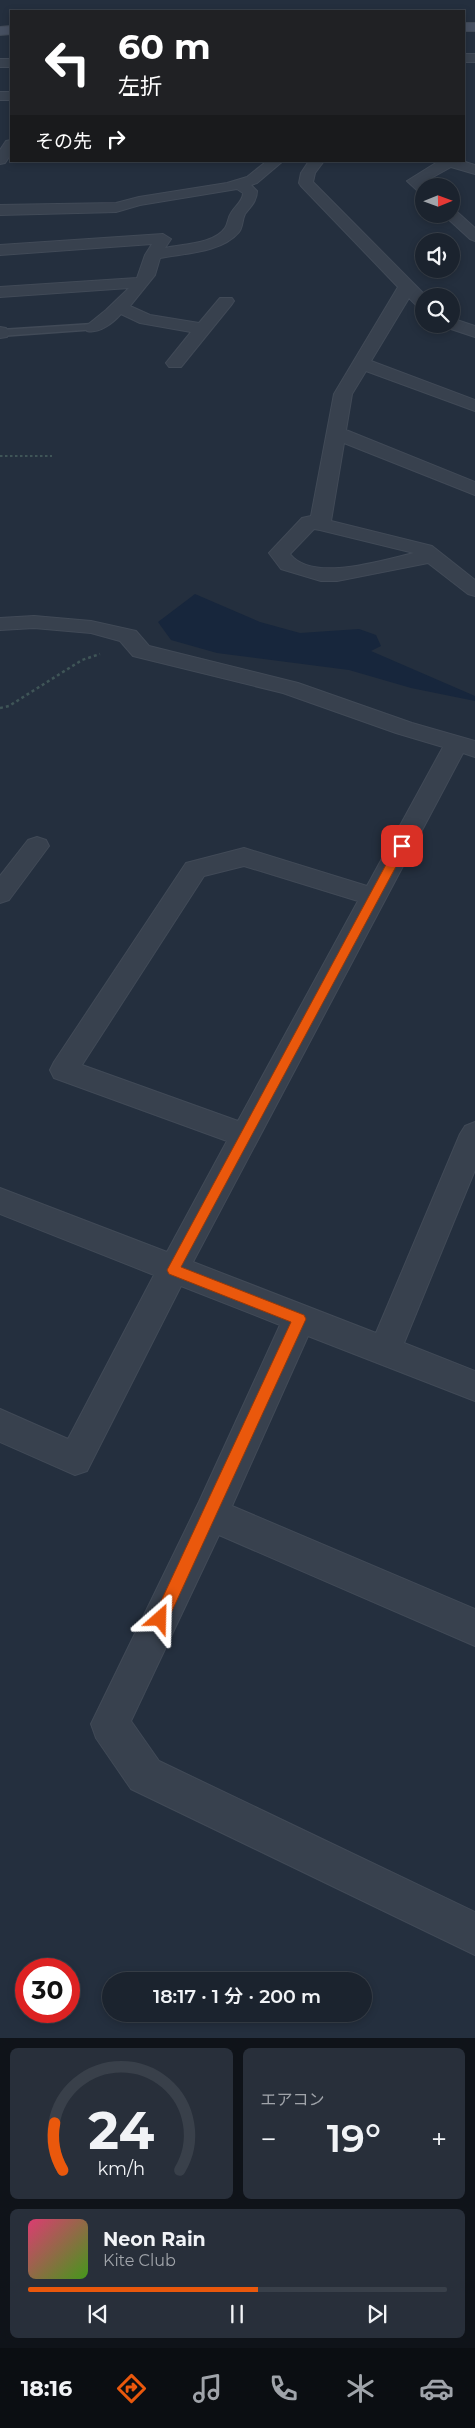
<!DOCTYPE html>
<html lang="ja">
<meta charset="utf-8">
<style>
body{margin:0;font-family:Montserrat,"Noto Sans JP",sans-serif;background:#282f3a;color:#f1f3f6;height:100vh;display:flex;flex-direction:column;font-size:19px;white-space:nowrap}
*{box-sizing:border-box;margin:0}
p{font-size:16px;color:#a0a4aa}
.icon{flex:none;width:28px;height:28px;fill:none;stroke:currentColor;stroke-width:2;stroke-linecap:round;stroke-linejoin:round}
.map{position:relative;height:2038px;overflow:hidden}
.sheet{display:flex;flex-direction:column;gap:10px;padding:10px;background:#0f1319;flex:1}
.sheet>*{flex:none}
.hud{position:absolute;left:10px;top:10px;width:455px;height:152px;border-radius:0px;box-shadow:0 2px 8px #0003,0 0 0 1px #39404a;background:#202124;color:#fff;overflow:hidden}
.needle{width:32px;rotate:89deg}
.fabs{position:absolute;left:415px;top:178px;display:grid;gap:10px}
.fabs a{display:grid;place-items:center;width:45px;height:45px;border-radius:50%;background:#1b232e;box-shadow:0 2px 8px #0003,0 0 0 1px #39404a;font-size:25px}
.speed{position:absolute;left:15px;top:1958px;display:flex;gap:10px;font-size:25px;font-weight:700;text-align:center}
.speed>*{display:grid;place-content:center;width:65px;height:65px;border-radius:50%;background:#1b232e;box-shadow:0 2px 8px #0003,0 0 0 1px #39404a;line-height:1}
.speed .limit{border:8px solid #d22;background:#fff;color:#111}
.pin{position:absolute;display:grid;place-items:center;width:42px;height:42px;color:#fff;margin:-21px;border-radius:10px;box-shadow:0 2px 8px #0006}
.me{position:absolute;width:55px;margin:-28px;rotate:25deg;stroke-linejoin:round;filter:drop-shadow(0 0 4px #0008)}
.turn{display:flex;align-items:center;gap:18px;height:105px;padding:0 25px;font-size:22px}
.turn .icon{width:65px;height:65px;stroke-width:2.5}
.turn b{display:block;font-size:35px;line-height:42px}
.then{display:flex;align-items:center;height:48px;padding:0 25px;background:#0003;gap:10px;font-size:19px}
.big{font-size:38px;font-weight:600;line-height:1.1}
.sheet .widget{flex:1;display:flex;flex-direction:column;justify-content:center;gap:8px;min-width:0;padding:0 18px;border-radius:8px;background:#282f3a}
.sheet .dial{align-items:center;gap:0}
.dial svg{height:130px;overflow:visible;fill:none;stroke:#39404a;stroke-width:7;stroke-linecap:round;text-anchor:middle}
.dial text{fill:#f1f3f6;stroke:none}
.song{display:flex;align-items:center;gap:15px}
.cover{width:60px;height:60px;border-radius:8px;background:linear-gradient(135deg,hsl(340 70% 55%),hsl(100 70% 35%))}
.played{height:5px;border-radius:2px;background:linear-gradient(90deg,#ea580c 55%,#39404a 55%)}
.keys{display:flex;justify-content:space-around;direction:ltr}
.heat{display:flex;justify-content:space-between;align-items:center;font-size:28px;direction:ltr}
.sheet .tiles{flex:1;display:grid;gap:10px;grid-template-columns:1fr 1fr}
.widget:last-child{grid-column:span 2}
.trip{position:absolute;left:102px;top:1972px;width:270px;height:50px;border-radius:25px;background:#1b232e;box-shadow:0 2px 8px #0003,0 0 0 1px #39404a;font-weight:600;line-height:50px;text-align:center}
.dock{display:flex;height:80px;justify-content:space-around;align-items:center;background:#0b0e12;color:#a0a4aa}
.dock .icon{width:35px;height:35px}
.dock .selected{color:#ea580c}
.dock b{font-size:22px;color:#f1f3f6}
.map>svg:first-child{display:block}
</style>
<div class="map">
<svg width="475" height="2038" viewBox="0 0 475 2038">
<rect width="100%" height="100%" fill="#242f3e"/>
<path fill="#17263c" d="M195,594L260,622L300,633L359,629L376,635L381,646L371,651L475,696V701L411,688L349,670L217,653L171,640L158,622Z"/>
<g fill="none" stroke-linecap="round" stroke-linejoin="round">
<defs>
<path id="lane" d="M93,324L97,325V329L0,336L1,330Z"/>
<path id="street" d="M464,54H475V62H464Z
M0,59H11V67H0Z
M0,92H11V100H0Z
M11,140V154L5,163L0,164V150L6,141Z
M267,161H283L257,183L251,185L257,191C257,201 251,206 245,214C242,220 243,227 239,232C221,253 185,253 160,258L155,275L130,306L150,315L199,323L220,298H232L234,301L232,304L181,367H169L166,363L191,332L140,323L121,314C113,323 99,334 87,331L85,327L106,310L129,288L0,297V287L137,278L145,255L152,244L0,255V245L163,234L171,239L165,248C183,244 214,244 225,228C228,224 228,217 231,213C235,206 243,201 243,193L237,189L140,205L116,212L0,215V205L116,203L139,197L227,183L247,177Z
M309,161H324L315,173L313,182L426,296H424V309L418,307L409,298L371,361L475,400V411L366,371L352,394L346,430L475,482V495L344,443L331,521L432,546L475,580V596L468,594L428,563L337,581H321L281,569L269,553L302,518L311,516L334,394L398,287L301,186L299,183L301,173ZM314,529L320,530L414,553C383,560 313,583 290,554Z
M439,161H462L475,165V174L451,167L424,182L429,186H424V193L419,192L407,181Z
M451,210L456,211L475,228V241L470,239L446,217L444,214H451Z
M451,318L475,326V337L445,327L443,324H451Z
M0,327L6,328L9,333L7,337L0,338Z
M34,616L91,621L136,631L149,646L298,683L412,723L475,741V757L463,753L193,1262L376,1333L460,1134L465,1126L475,1122V1170L404,1343L475,1371V1401L308,1336L232,1506L475,1609V1646L219,1535L131,1721L159,1761L475,1912V1955L131,1789L96,1738L91,1724L199,1502L280,1325L181,1286L87,1471L75,1475L0,1442V1409L68,1439L154,1275L0,1214V1188L167,1252L227,1141L54,1078L50,1070L54,1062L186,863L244,848L367,886L443,747L396,733L283,693L133,656L120,641L91,633L34,628L0,630V618ZM244,866L358,901L238,1121L82,1065L204,876Z
M37,837L46,840L49,846L9,900L0,903V876L28,840Z"/>
<path id="secondary" d="M464,23H475V31H464Z
M11,26V34L0,35V27Z"/>
</defs>
<use href="#lane" stroke="#414a57" stroke-width="3"/>
<use href="#street" stroke="#414a57" stroke-width="2"/>
<use href="#secondary" stroke="#414a57" stroke-width="2"/>
<path stroke="#3f5557" stroke-width="2" stroke-dasharray="2.5 2.5" stroke-linecap="butt" d="M0,456H52"/>
<path stroke="#3f5557" stroke-width="2.5" stroke-dasharray="3 3" stroke-linecap="butt" d="M0,708L9,706L82,660L100,654"/>
<use href="#lane" fill="#38414e" fill-rule="evenodd"/>
<use href="#street" fill="#38414e" fill-rule="evenodd"/>
<use href="#secondary" fill="#465061" fill-rule="evenodd"/>
</g>
<path fill="#ea580c" stroke="#983908" d="M402,843L407,846L181,1267L304,1315L306,1319L166,1624L160,1626L155,1624L153,1619L155,1614L291,1322L169,1274L167,1270L396,846Z"/>
</svg>
<div class="fabs">
<a><svg class="needle" viewBox="-14 -14 28 28"><path d="M0-13l5 13h-10z" fill="#e53935"/><path d="M0 13l5-13h-10z" fill="#a0a4aa"/></svg></a>
<a><svg class="icon" aria-label="sound" viewBox="0 0 24 24"><path d="M4 9h4l5-4v14l-5-4H4zM17 9q2 3 0 6"/></svg></a>
<a><svg class="icon" aria-label="search" viewBox="0 0 24 24"><circle cx="10" cy="10" r="6"/><path d="M15 15l6 6"/></svg></a>
</div>
<div class="speed"><div class="limit">30</div></div>
<div class="pin" style="left:402px;top:846px;background:#d93025"><svg class="icon" aria-label="arrive" viewBox="0 0 24 24"><path d="M6 21V4h12l-3 4 3 4H6"/></svg></div>
<svg class="me" style="left:160px;top:1619px" viewBox="-20 -20 40 40"><path d="M0-17L14 15 0 8-14 15z" fill="#ea580c" stroke="#fff" stroke-width="4"/></svg>
<div class="trip">18:17 · 1 分 · 200 m</div>
<div class="hud">
<div class="turn"><svg class="icon" aria-label="left" viewBox="0 0 24 24"><path d="M17 20v-9H6M10 6l-5 5 5 5"/></svg><div><b>60 m</b>左折</div></div>
<div class="then">その先<svg class="icon" aria-label="right" viewBox="0 0 24 24"><path d="M7 20v-9h11M14 6l5 5-5 5"/></svg></div>
</div>
</div>
<section class="sheet">
<div class="tiles">
<div class="widget dial"><svg viewBox="0 0 100 80">
<path d="M14 69A42 42 0 1 1 86 69"/>
<path d="M14 69A42 42 0 0 1 9 40" stroke="#ea580c"/>
<text x="50" y="56" font-size="32" font-weight="700">24</text>
<text x="50" y="72" font-size="11">km/h</text>
</svg></div>
<div class="widget"><p>エアコン</p>
<div class="heat"><a>−</a><b class="big">19°</b><a>+</a></div>
</div>
<div class="widget">
<div class="song"><i class="cover"></i><div><b>Neon Rain</b><p>Kite Club</p></div></div>
<div class="played"></div>
<div class="keys"><svg class="icon" aria-label="previous" viewBox="0 0 24 24"><path d="M18 5L8 12l10 7zM5 5v14"/></svg><svg class="icon" aria-label="pause" viewBox="0 0 24 24"><path d="M8 5v14M16 5v14"/></svg><svg class="icon" aria-label="next" viewBox="0 0 24 24"><path d="M6 5l10 7-10 7zM19 5v14"/></svg></div>
</div>
</div>
</section>
<nav class="dock">
<b>18:16</b>
<svg class="icon selected" aria-label="directions" viewBox="0 0 24 24"><path d="M12 3l9 9-9 9-9-9zM9 14v-3h6M13 9l2 2-2 2"/></svg>
<svg class="icon" aria-label="music" viewBox="0 0 24 24"><path d="M9 18V5l10-2v13"/><circle cx="6" cy="18" r="3"/><circle cx="16" cy="16" r="3"/></svg>
<svg class="icon" aria-label="phone" viewBox="0 0 24 24"><path d="M5 4h4l2 5-3 2q2 4 5 5l2-3 5 2v4C11 20 4 13 5 4z"/></svg>
<svg class="icon" aria-label="climate" viewBox="0 0 24 24"><path d="M12 3v18M4 7l16 10M4 17L20 7"/></svg>
<svg class="icon" aria-label="car" viewBox="0 0 24 24"><path d="M5 17H2v-5l4-1 3-4h7l3 4 3 1v5h-3M9 17h6M6 11h13"/><circle cx="7" cy="17" r="2"/><circle cx="17" cy="17" r="2"/></svg>
</nav>
